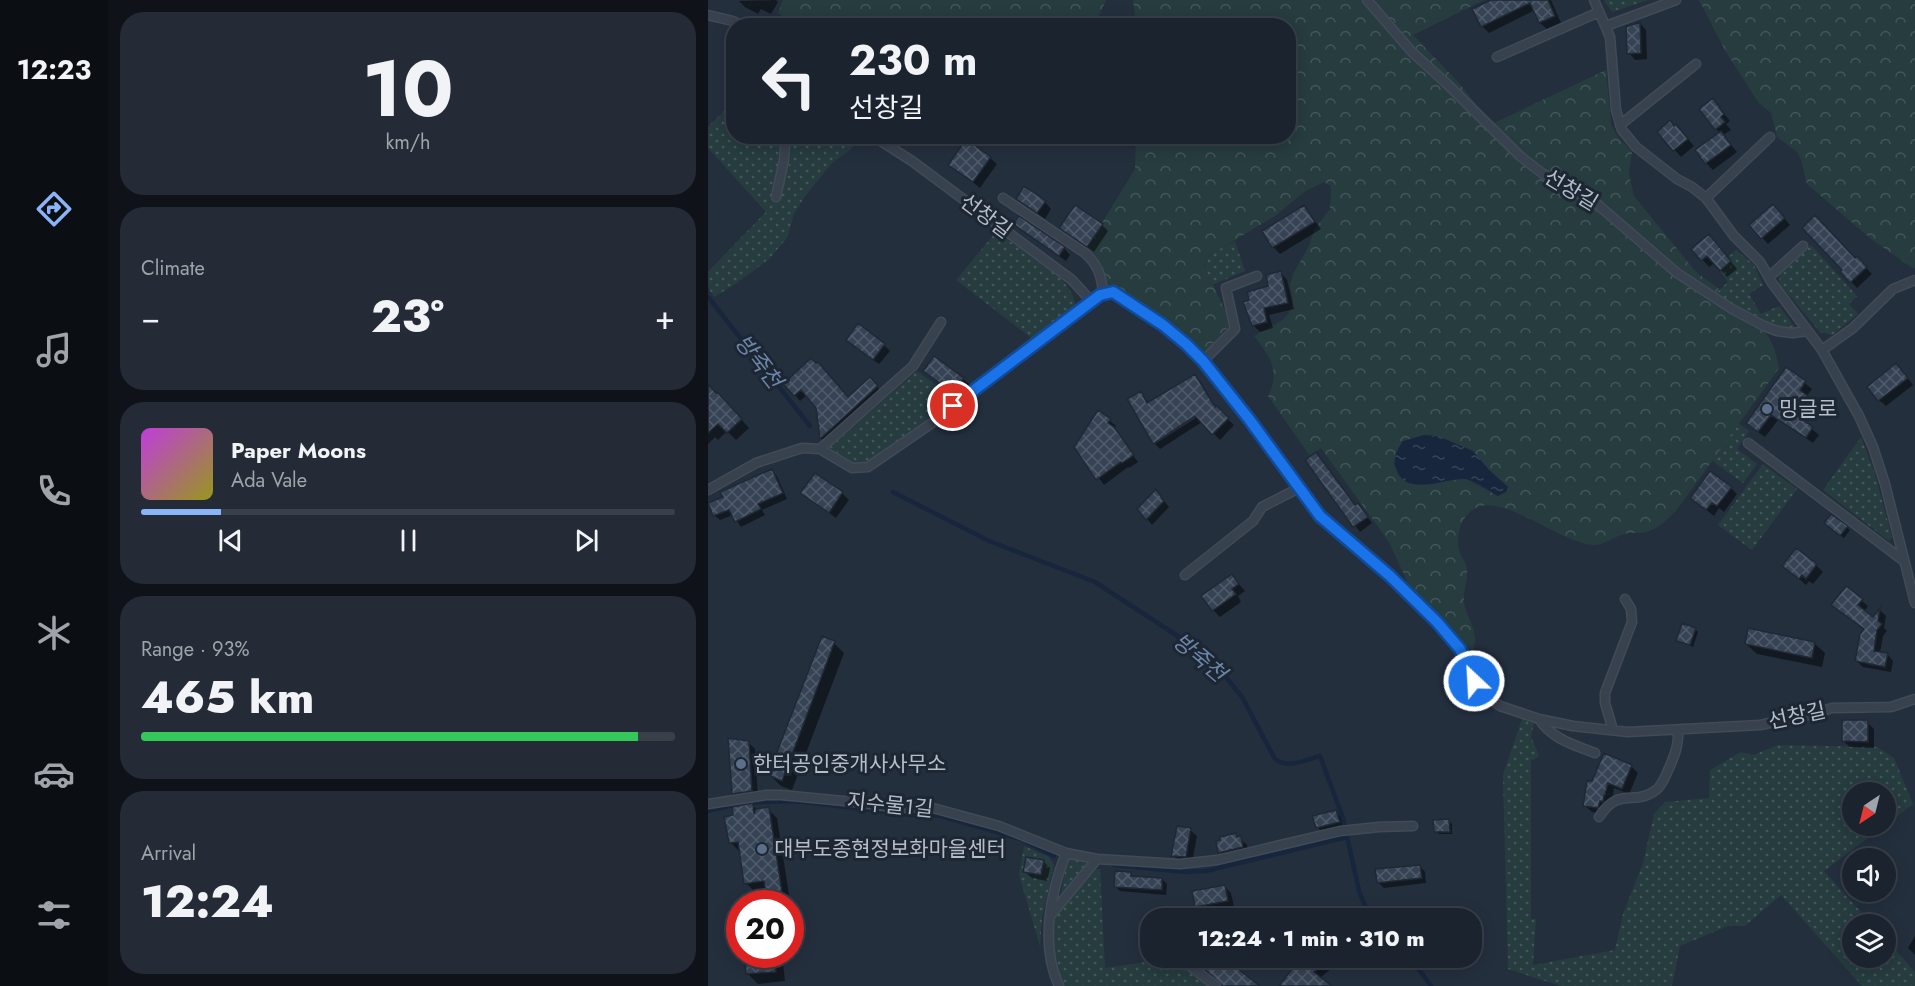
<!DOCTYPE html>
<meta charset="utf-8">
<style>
body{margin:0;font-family:Jost,"Noto Sans KR",sans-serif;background:#242b36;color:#f1f3f6;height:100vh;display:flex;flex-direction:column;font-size:22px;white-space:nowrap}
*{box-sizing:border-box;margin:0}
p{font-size:20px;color:#a0a4aa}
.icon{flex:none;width:33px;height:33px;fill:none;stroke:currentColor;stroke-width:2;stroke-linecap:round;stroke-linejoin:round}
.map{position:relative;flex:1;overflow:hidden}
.panel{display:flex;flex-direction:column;gap:12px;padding:12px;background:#0f1319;width:600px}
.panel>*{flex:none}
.banner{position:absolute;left:18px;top:18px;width:570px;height:126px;border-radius:24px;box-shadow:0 3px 15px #0003,0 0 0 2px #39404a;background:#1b232e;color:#f1f3f6;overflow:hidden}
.needle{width:39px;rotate:215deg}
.controls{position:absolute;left:1134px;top:782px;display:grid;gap:12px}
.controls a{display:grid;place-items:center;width:54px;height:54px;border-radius:50%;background:#1b232e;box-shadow:0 3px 15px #0003,0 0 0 2px #39404a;font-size:30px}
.speed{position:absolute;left:18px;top:890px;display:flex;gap:12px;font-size:30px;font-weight:700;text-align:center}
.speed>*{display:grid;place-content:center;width:78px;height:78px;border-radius:50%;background:#1b232e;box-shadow:0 3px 15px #0003,0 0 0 2px #39404a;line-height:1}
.speed .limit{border:9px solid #d22;background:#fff;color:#111}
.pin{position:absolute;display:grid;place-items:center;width:51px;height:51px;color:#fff;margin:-26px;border:3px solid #fff;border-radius:50%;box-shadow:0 2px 6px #0007}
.me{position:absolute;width:66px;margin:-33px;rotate:335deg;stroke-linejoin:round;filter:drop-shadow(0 0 4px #0008)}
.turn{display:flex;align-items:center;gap:21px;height:126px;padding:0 24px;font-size:27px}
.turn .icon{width:78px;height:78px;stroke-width:2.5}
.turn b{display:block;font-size:42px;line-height:51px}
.big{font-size:45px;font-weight:800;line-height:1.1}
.panel .card{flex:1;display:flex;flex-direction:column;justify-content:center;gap:9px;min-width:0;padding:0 21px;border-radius:24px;background:#242b36}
.panel .dial{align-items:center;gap:0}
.dial b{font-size:78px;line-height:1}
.song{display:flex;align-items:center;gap:18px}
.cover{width:72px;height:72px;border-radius:9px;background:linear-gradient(135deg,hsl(290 70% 55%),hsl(60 70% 35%))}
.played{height:6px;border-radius:3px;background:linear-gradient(90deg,#8ab4f8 15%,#39404a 15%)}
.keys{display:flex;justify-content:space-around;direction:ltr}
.heat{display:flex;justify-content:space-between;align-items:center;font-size:33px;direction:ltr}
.charge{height:9px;border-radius:4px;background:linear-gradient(90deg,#34c759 93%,#39404a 0)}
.trip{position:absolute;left:432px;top:908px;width:342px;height:60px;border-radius:24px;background:#1b232e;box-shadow:0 3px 15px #0003,0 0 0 2px #39404a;font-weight:800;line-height:60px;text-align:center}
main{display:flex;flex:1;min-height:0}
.tabs{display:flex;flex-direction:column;width:108px;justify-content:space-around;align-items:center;background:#0b0e12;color:#a0a4aa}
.tabs .icon{width:42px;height:42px}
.tabs .on{color:#8ab4f8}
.tabs b{font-size:27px;color:#f1f3f6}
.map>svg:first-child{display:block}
</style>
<main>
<nav class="tabs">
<b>12:23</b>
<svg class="icon on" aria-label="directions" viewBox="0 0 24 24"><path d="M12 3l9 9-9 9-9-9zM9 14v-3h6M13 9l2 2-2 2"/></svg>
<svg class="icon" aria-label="music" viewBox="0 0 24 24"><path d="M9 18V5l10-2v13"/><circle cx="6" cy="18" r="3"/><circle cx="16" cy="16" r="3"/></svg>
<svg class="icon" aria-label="phone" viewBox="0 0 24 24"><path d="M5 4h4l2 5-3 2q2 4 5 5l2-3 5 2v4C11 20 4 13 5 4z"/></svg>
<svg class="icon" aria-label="climate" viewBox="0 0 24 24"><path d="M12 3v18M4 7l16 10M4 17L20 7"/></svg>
<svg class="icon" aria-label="car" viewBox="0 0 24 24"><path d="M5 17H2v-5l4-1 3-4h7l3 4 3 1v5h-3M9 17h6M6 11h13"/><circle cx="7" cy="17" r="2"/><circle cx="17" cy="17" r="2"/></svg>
<svg class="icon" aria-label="filters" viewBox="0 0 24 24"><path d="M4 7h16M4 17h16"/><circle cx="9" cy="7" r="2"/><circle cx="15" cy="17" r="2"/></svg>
</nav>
<section class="panel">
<div class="card dial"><b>10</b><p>km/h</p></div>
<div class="card"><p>Climate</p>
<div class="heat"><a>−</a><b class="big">23°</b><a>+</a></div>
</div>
<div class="card">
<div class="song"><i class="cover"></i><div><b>Paper Moons</b><p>Ada Vale</p></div></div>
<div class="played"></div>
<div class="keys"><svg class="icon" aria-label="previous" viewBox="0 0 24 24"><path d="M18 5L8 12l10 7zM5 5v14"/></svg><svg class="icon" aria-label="pause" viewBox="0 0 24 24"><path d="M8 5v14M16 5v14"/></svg><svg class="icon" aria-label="next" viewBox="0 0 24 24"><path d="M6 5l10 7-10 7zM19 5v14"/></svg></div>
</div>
<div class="card"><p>Range · 93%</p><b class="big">465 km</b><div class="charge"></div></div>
<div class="card"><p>Arrival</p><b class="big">12:24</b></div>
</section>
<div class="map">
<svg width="1207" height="986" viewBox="0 0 1207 986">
<defs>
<pattern id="grass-dots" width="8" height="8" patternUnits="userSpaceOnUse" patternTransform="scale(1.5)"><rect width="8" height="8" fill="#263c3f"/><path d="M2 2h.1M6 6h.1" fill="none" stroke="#435659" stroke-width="1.8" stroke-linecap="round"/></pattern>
<pattern id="forest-crowns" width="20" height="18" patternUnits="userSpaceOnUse" patternTransform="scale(1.5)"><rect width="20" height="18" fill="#263c3f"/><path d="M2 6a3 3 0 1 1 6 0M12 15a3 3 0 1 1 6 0" fill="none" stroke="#435659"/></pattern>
<pattern id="water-ripples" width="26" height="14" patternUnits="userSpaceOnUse" patternTransform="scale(1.5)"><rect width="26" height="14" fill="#17263c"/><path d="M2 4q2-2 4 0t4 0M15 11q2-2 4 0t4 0" fill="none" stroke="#364457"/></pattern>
<pattern id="building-cross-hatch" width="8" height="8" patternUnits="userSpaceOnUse" patternTransform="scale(1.5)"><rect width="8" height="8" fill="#364354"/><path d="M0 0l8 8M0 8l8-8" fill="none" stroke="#515c6b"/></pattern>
</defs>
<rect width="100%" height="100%" fill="#242f3e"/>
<path fill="url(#grass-dots)" d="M940,0L904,12L896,1L898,0Z
M25,102L26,136L73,137L72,158L62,199L70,202L82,161L84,137H153L142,150L124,163L97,196L86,214L79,238L61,259L26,285L6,297L0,287V272L58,212L0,148V127Z
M288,232C306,245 374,282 366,308C361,322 338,333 327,341L248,280Z
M527,241L537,271L504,285C502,279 497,272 497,266C496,254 519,246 527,241Z
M1103,245L1149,296L1141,304L1150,314L1124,335L1112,332L1071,283L1072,272Z
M1028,250L1046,265L1055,285L1041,294L1053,314L1071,306L1089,330C1054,326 1037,312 1007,294L1020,282L1012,271L1023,261L1020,257Z
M209,371L248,400L166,460L147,464L124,450L122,447Z
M1030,423L1041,431L1029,449L1049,464L1035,483L1003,460Z
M1153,437L1166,471L1184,537L1181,541L1115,490Z
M1055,464L1089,489L1044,550L1010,525Z
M814,719L826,723L823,737L831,756L823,761V919H828L825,965L907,950L915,914L935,863L946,814L957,802L1001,798L1002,770L1033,752L1045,755L1070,745L1169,747L1186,758L1205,804L1178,825V792H1144V825H1177L1116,871L1164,924H1144V957H1178V939L1207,972V986H1154L1073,895L1037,926H1020L972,946L964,986H853L800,969L795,775Z
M316,846L341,857L346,865L334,918L332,946L311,875Z
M360,856L382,861L352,899Z
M383,869H392L397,968L465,958L500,986H355C345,965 338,936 348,913C355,899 373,882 383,869Z"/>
<path fill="url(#forest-crowns)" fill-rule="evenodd" d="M75,0H398L386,26L88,25L70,13Z
M425,0H654L670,21L701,54L735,85L809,158L887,207L911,226L936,251L969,278L1054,329C1065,341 1068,352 1071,368L968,511C959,519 951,529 938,532C931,534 923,532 916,534C906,537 895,545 886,545C852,544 794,491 766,509C752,517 747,538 752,553C754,559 759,564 759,570C760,580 755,591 756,602C759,623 777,636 760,657L750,639L705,594L681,542L613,448L602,456L560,396C573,372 562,356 546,336L576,319L583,310L585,300L582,285L585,274L601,246L606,230L622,209L623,186L616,182L596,192L567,216L502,255L498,260L496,266L522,321L521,326L495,354C469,327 437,306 404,288L401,289C395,269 394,262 378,249L427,169L428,137L580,136V26L428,25ZM716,435L730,436L765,451L781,470L800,487L790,496L758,479L691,476L686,464L688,452Z
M665,0H776L705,35L750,82L784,124L898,70L903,124L909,136L924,152L921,174L926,196L988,272L1011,289L1007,294L976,274L892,202L834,169L813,154L697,39Z
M991,0H1207V268L1203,267L1163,239L1099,184L1093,159L1088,151L1069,137L1063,113L1050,102L1018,52Z"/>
<path fill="url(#water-ripples)" d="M716,435L730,436L765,451L781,470L800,487L798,492L790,496C782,491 767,480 757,479C737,478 700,497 689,471C684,460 688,451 695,441Z"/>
<path fill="#0007" d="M68,0L70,2L63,14L53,9L50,14L37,7L31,1Z
M786,0H843L853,23L839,29L832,23L827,10L781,33L774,26Z
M932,23L938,30L939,59L927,60L921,53Z
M1005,100L1022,121L1018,124L1023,130L1015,135L1029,152L1005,170L998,163L1012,133L1008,129Z
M967,127L975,133L986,146L973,157L951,132Z
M282,158L289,164L272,188L242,164Z
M310,199L337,202L343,209L337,219Z
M596,207L613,229L572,254L565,247Z
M1071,212L1082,225L1060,244L1043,225Z
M311,218L356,248L362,255L358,261L313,230L307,224Z
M394,225L400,231L386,252L353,228Z
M1007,243L1029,269L1019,277L1007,263L1001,267L985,249Z
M1149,258L1164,274L1149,288L1134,272Z
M573,273L579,280L586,309L561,315L565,328L552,332L545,325L543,301L562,287Z
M145,345H176L182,351L171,364Z
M103,360L140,398L162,379L175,393L119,444L113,438L110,407L99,395L92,401L87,395Z
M1079,369L1104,389L1098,397L1105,404L1093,420L1111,435L1105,443L1070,420L1057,437L1046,429Z
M217,371L255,379L262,385L252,398Z
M1195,372L1205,385L1178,406L1171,400Z
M486,376L493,382L508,408L526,425L512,440L494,422L452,449L447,444L494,414L492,411L446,442L432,393L441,403Z
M0,402H18L41,428L28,440L19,431L10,440L7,437L0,444Z
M391,412L408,426L406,429L430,462L421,468L420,467L396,485L368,447Z
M613,459L648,506L655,511L664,523L652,532L599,460Z
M64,471L69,476L79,499L54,510L57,515L33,527L25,515L12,520L6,515Z
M1023,488L1029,494L1016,512L1011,508L1006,516L984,498Z
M448,491L461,507L444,525L431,509Z
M94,493H134L141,500L128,518Z
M1123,516L1142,530L1136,538L1121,526Z
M1108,565L1115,572L1105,584L1101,581L1098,585L1076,566Z
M524,576L537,591L530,596L533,602L512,617L505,610Z
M1138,588L1160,606L1156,612L1166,619L1172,610L1178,616L1176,628L1179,631L1175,636L1172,653L1179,654L1185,661L1183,672L1155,667L1149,661L1157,630L1131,611Z
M987,629L990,632L985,647L970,640Z
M126,643L136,653L84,790L73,786L62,775Z
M1106,643L1117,653L1114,667L1049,654L1038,644Z
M1159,722L1166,729V748L1142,747L1135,741Z
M40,742L47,749L50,797L32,800L25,793Z
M923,766L930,773L921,794L906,788L904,801L897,814L884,812L877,806L885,783Z
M44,805L50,810L60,809L69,818L82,901L69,903L59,894V890L47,892L38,883L31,851L22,842L27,816Z
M628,812L635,819L638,829L616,834L609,827Z
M741,821L744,824V834H731L728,831Z
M482,830L489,836L484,863L472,862L465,855Z
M528,835L539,845L541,854L518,859L512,852Z
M335,861L342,868L339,881L324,878L317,872Z
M712,866L717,872L718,883L676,888L670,882Z
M422,874L426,877L454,879L459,884L458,895L412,891L407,886Z
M516,886L523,893L526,907L495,913L488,906Z
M1207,936V955L1200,948Z
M38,954H74L77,981L50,984L40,974Z
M581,957H615L624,968L612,978L622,986H573L589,965Z"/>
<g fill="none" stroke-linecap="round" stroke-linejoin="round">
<path stroke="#17263c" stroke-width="4.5" d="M0,297L102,426
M185,492L281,541L387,582L488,648L513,671L534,697L567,759C580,769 597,760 612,756L635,818L651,891L657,906L671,918
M0,811L34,803L87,801L205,815H229L313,839L346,856
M406,865L477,872L498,871L639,837
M702,957L723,986"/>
</g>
<path fill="url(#building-cross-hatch)" stroke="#1f2835" stroke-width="1.5" d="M783,0H840L847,16L831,23L822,3L773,27L764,9Z
M932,22L933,53L919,54L918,27Z
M1005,98L1016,114L1013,117L1017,122L1007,130L991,109Z
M962,120L966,126L968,124L980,139L965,151L949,132Z
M1013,131L1023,145L997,164L987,150Z
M258,139L283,157L265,182L240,165Z
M316,186L338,201L329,213L308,199Z
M1065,204L1077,218L1053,239L1041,225Z
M367,205L395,224L379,247L351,228Z
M596,205L607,222L564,248L554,231Z
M1107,215L1147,258L1149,256L1159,267L1142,283L1132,272L1134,270L1094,228Z
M311,216L357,247L351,256L305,224Z
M1001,234L1023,261L1012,271L999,256L993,261L983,249Z
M573,271L580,303L556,308L559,322L544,326L535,302L541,300L539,292L560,286L558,275Z
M150,323L177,344L165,360L138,340Z
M226,356L256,378L245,393L215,371Z
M103,358L108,363L110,362L140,397L162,377L170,386L112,439L108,408L93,390L86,396L75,384Z
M1188,363L1200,378L1170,401L1159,387Z
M1078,367L1098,381L1092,390L1100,396L1087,414L1105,427L1098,438L1063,415L1050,432L1038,423Z
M487,374L507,407L509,406L521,418L504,435L487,416L445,444L419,399L433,391L439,403Z
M0,384L8,393L9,392L34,419L19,433L10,424L0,433Z
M390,410L403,419L400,423L406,427L426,455L414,463L413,462L388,480L366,447Z
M608,452L647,505L650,503L660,517L645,527L597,460Z
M64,469L75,493L50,504L53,509L27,522L21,510L5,516L0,503L15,497L12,492Z
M1002,471L1024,487L1009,506L1004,503L998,510L982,498Z
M107,473L135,492L121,513L92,493Z
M448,489L456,501L438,520L429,509Z
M1123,514L1140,526L1132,536L1116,523Z
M1088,548L1109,564L1098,579L1094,575L1091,579L1074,566Z
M524,574L531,584L524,589L528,594L504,611L493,596Z
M1138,586L1155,599L1150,605L1165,617L1172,608L1170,621L1174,624L1169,630L1166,651L1180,653L1177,667L1147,661L1152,634L1156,629L1123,605Z
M974,623L988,628L982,645L968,641Z
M1040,628L1107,642L1104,658L1037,644Z
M114,636L127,641L74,781L60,775Z
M1134,720H1160V742L1134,741Z
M20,738L41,741L44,791L24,794Z
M896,753L924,765L914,789L900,783L897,795H896L895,802L892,801L890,808L875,806L879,781H884Z
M45,803L46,814L48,809L61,807L74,892L58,894L56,881L36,884L30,842L21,843L16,817L25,815L24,807Z
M628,810L632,822L608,828L604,816Z
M741,819L742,832H726L725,820Z
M469,826L483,828L478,857L463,856Z
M528,833L529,837L533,836L535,847L510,853L508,841L512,840V837Z
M318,857L336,860L333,875L315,872Z
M712,865L714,878L669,883L667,869Z
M407,871L423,872V876L454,878V890L406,887Z
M517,885L520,901L487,907L484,891Z
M36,954H66L68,972L38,974Z
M502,957H515L552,986H515L494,967Z
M579,957H623L606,972L624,986H571L587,965Z"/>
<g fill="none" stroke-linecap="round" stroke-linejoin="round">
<defs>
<path id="lane" d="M659,0L704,52L738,83L812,156L834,173L889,204L969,273L1024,309L1056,326L1069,331L1085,333L1099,331
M886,0L902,37L908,110L914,130L928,147L969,179L984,187L998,198L1026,236L1052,262L1064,283L1114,350L1151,416L1165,447L1177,484L1207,603
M0,15L25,21L33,26
M898,26L968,0
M789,57L891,12
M912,125L988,64
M165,136L204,161L364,280L384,302
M68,197L76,160L78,136
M295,198L377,253C390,265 394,276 395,294
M998,198L1062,137
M1061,277L1095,246
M1114,350L1145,328L1185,289L1207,280
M495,361L527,329L518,288L549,276
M1040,443L1196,561
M112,449L205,366L233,322
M0,490L48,463L94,448L112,449L144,468L160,467L227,421L392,295L405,292L455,325L478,344L495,361L541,419L612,516L682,576L729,622L752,649L766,681L774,692L792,706L831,719L865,726L920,732L1052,725L1100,715L1124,708L1183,707L1207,699
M477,575L545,521L554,507L591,488
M831,719C844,739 866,745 887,753
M905,730L897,703V693L924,622L923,609L917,599
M0,804L58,795H73L146,802L191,808L221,807L291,826L358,853L389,859L472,864L509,860L632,831L671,827L705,826
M891,817C912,785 926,807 948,790C955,785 958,774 962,766C967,754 971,744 970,730
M342,916L389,859
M473,959L508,986
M351,986C332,945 342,894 358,853"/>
</defs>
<use href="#lane" stroke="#414a57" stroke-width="11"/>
<use href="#lane" stroke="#38414e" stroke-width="8"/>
</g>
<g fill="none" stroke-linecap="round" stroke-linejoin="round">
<defs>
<path id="route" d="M245,406L392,295L405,292L455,325L478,344L495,361L541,419L612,516L682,576L729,622L752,649L766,681"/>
</defs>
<use href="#route" stroke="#114b97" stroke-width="15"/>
<use href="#route" stroke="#1a73e8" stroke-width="10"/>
</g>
<g fill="#5c6f8a" stroke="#1d2633" stroke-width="2">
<circle cx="1059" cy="409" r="6"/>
<circle cx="33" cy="764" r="6"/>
<circle cx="54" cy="849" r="6"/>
</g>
<g text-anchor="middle" stroke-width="6" stroke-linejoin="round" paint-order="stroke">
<g font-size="21" fill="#b4bcc9" stroke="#1d2633">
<text transform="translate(863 190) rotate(31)" y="7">선창길</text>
<text transform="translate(278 216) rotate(37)" y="7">선창길</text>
<text transform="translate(1089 716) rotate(-12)" y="7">선창길</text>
<text transform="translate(182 805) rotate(6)" y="7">지수물1길</text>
</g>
<g font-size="21" fill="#b4bcc9" stroke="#1d2633" text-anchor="start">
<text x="1071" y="416">밍글로</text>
<text x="45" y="771">한터공인중개사사무소</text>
<text x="66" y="856">대부도종현정보화마을센터</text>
</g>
<g font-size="22" font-style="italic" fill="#6d86a8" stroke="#1d2633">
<text transform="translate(51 361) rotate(52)" y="8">방죽천</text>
<text transform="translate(492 657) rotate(40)" y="8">방죽천</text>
</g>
</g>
</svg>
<div class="controls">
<a><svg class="needle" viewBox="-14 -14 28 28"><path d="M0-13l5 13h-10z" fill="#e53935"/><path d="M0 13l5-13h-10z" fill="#a0a4aa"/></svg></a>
<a><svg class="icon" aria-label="sound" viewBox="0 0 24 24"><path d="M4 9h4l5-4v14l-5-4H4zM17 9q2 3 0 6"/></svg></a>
<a><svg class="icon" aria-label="layers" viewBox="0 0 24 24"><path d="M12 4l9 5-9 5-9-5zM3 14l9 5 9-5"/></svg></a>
</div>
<div class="speed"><div class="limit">20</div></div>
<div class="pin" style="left:245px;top:406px;background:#d93025"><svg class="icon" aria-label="arrive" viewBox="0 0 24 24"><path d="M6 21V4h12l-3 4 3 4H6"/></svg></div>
<svg class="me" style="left:766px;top:681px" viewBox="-20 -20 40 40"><circle r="17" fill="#1a73e8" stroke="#fff" stroke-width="3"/><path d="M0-11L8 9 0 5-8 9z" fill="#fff"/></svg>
<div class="trip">12:24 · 1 min · 310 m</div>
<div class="banner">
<div class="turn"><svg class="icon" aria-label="left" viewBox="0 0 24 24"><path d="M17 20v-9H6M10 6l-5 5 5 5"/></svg><div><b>230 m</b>선창길</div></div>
</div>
</div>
</main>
